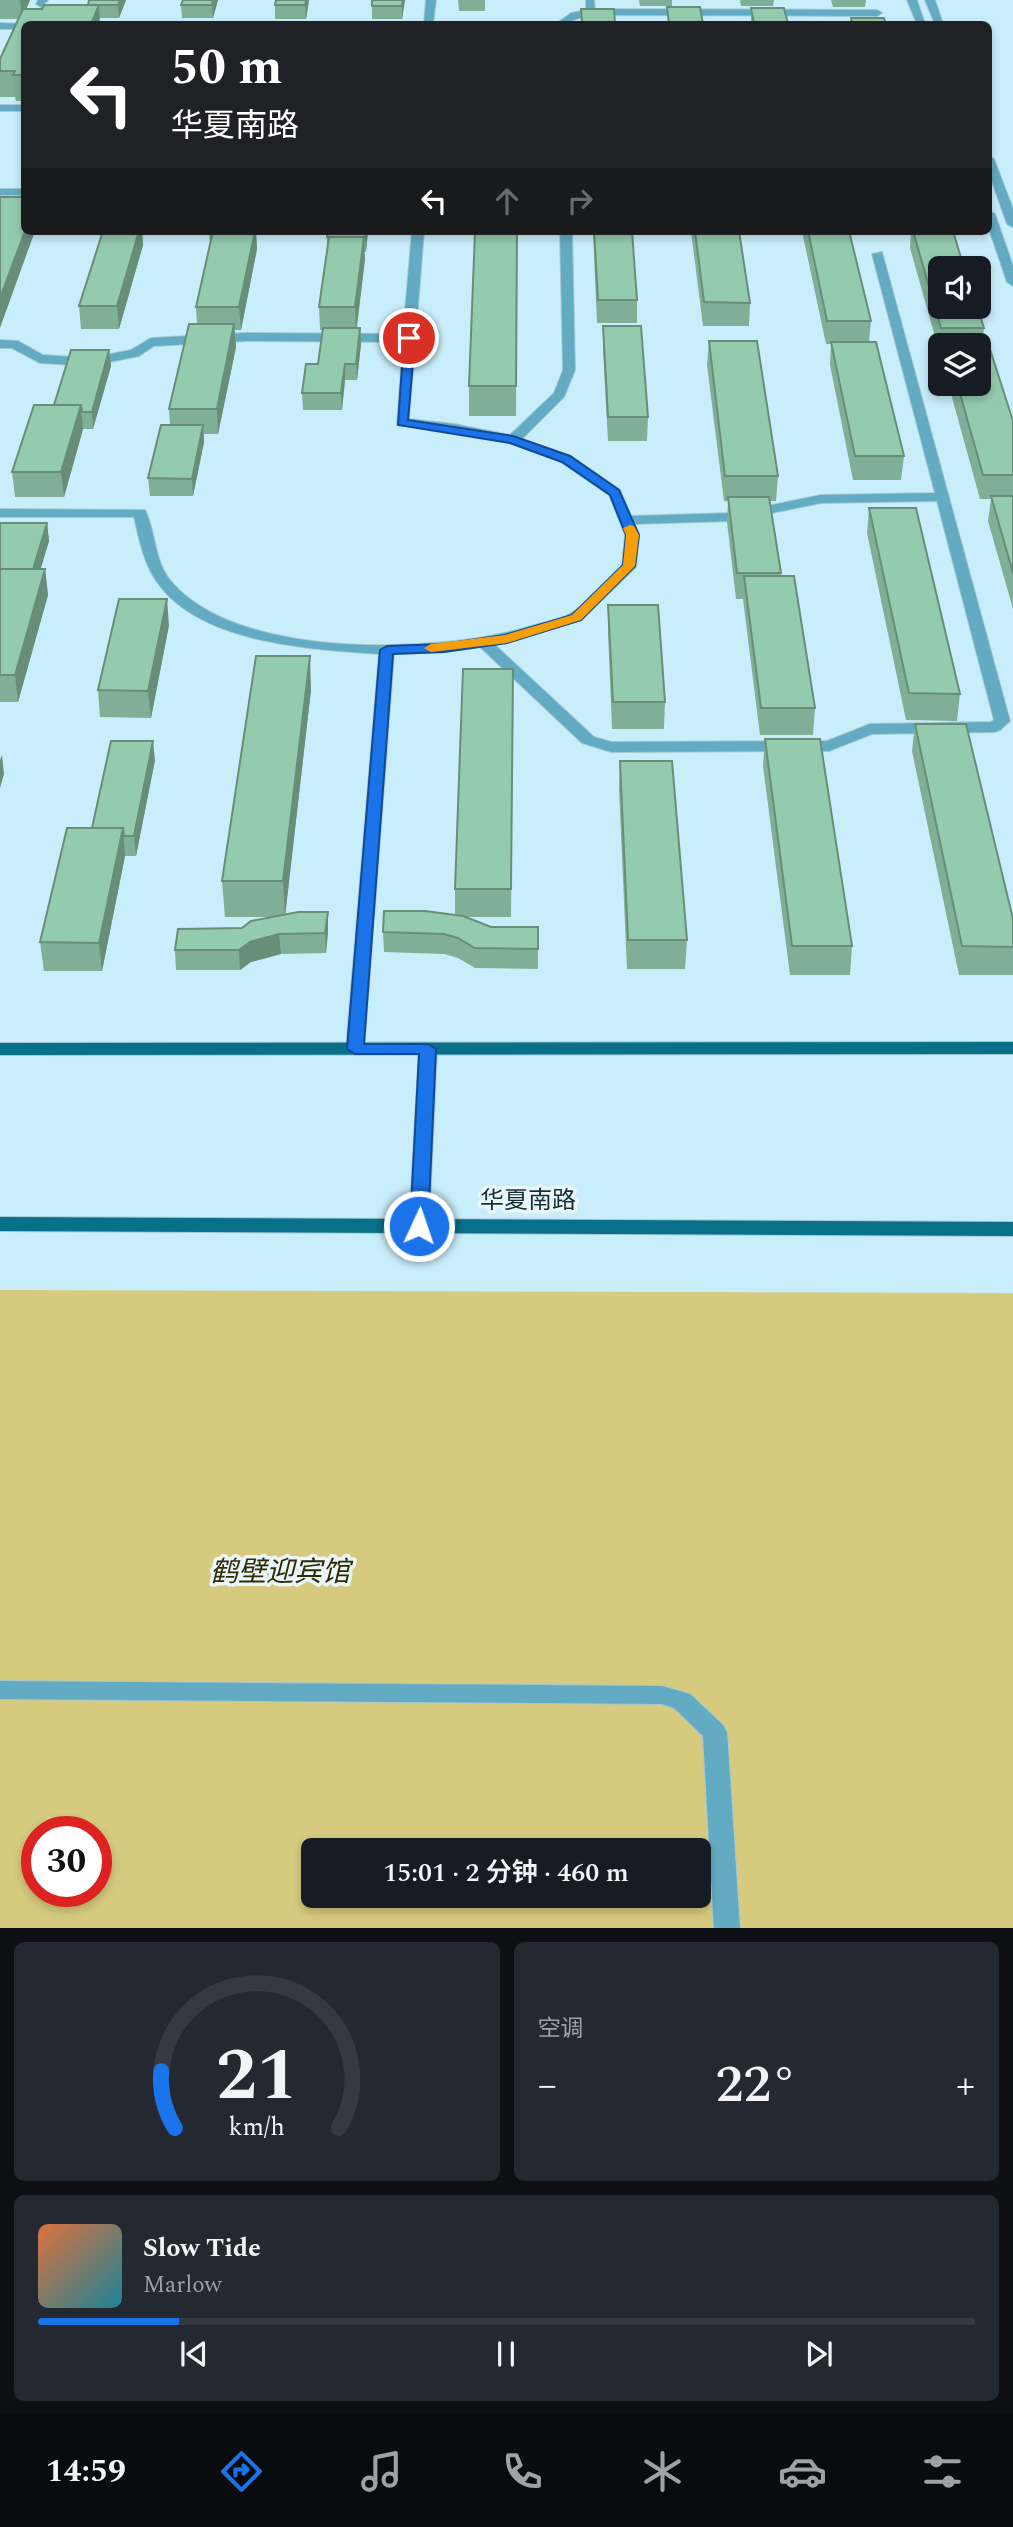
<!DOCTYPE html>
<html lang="zh">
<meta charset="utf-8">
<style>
body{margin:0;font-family:Spectral,"Noto Sans SC",serif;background:#242831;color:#f1f3f6;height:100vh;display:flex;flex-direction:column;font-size:26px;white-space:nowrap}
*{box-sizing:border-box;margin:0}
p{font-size:23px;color:#9ea1a6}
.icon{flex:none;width:38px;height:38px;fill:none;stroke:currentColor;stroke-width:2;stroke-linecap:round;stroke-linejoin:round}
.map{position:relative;height:1928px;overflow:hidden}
.side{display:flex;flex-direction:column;gap:14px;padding:14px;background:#0d0f14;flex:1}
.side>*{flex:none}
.guide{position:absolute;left:21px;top:21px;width:971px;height:214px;border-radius:10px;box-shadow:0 4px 10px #0003;background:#202124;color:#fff;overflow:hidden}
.buttons{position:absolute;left:928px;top:256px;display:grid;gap:14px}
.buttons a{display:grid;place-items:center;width:63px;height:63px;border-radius:10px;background:#171b24;box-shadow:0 4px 10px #0003;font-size:35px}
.speed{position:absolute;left:21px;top:1816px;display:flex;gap:14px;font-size:35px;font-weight:700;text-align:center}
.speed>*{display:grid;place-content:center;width:91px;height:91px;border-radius:50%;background:#171b24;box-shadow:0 4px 10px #0003;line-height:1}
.speed .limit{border:10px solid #d22;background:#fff;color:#111}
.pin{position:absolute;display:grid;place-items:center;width:60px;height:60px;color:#fff;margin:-30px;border:4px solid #fff;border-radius:50%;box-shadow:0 2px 7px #0007}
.me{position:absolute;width:77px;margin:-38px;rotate:3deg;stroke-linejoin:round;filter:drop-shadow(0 0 5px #0008)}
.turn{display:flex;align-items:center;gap:24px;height:147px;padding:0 35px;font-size:32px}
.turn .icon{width:91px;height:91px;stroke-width:2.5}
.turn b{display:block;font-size:49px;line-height:60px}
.lanes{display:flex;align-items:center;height:66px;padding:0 35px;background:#0003;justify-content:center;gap:35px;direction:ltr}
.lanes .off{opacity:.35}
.big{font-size:52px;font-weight:600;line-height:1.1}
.side .card{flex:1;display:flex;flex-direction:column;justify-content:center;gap:10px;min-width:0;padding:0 24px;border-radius:10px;background:#242831}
.side .dial{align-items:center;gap:0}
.dial svg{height:182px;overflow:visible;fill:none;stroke:#363941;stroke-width:7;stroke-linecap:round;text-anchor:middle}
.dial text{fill:#f1f3f6;stroke:none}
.song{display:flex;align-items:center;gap:21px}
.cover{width:84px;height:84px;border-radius:10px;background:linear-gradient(135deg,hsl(20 70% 55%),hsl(190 70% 35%))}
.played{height:7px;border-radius:4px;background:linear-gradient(90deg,#1a73e8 15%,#363941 15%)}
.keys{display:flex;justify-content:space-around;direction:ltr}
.heat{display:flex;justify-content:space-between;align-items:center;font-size:38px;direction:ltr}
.side .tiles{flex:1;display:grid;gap:14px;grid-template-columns:1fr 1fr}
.card:last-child{grid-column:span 2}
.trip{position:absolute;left:301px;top:1838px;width:410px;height:70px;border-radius:10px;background:#171b24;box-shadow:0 4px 10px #0003;font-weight:600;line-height:70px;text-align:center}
.tab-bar{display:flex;height:112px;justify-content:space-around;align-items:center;background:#090b0e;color:#9ea1a6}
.tab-bar .icon{width:49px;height:49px}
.tab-bar .selected{color:#1a73e8}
.tab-bar b{font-size:32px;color:#f1f3f6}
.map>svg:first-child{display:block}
</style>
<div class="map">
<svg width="1013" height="1929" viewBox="0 0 1013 1929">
<rect width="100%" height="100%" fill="#c9eefb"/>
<path fill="#d5ca7e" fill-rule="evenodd" d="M0,1290L1013,1293V1928H0ZM37,1832H96V1892H37ZM313,1850H698V1895H313Z"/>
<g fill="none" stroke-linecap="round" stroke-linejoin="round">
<defs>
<path id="minor" d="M38,0H48L41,7L36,4Z
M426,0H436L433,24H424Z
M586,0H594L595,9L877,10L882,13L877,16L591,15C578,17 568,24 556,24L571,13L586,10Z
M907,0H917L925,24H917Z
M925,0H935L943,24H935Z
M0,23L28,24H24V29H0Z
M0,105H24V111H0Z
M989,156L994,159L1013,209V227L1007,224L989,173Z
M0,189H24V195H0Z
M989,211L995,214L1013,266V286L1007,282L989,229Z
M412,231H424L409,419L454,424L510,435L554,393L563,370L560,231H572L575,370L564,397L522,439L571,456L620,490L631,516L733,513L821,495L935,493L872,254L882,252L1010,721L1000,730L995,732L872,734L829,751L611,752L582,743L480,647L445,652L394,654L364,1049L355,1055L346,1049L379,654C311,649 200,644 157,582C144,564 139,539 134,517H0V509L145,510C156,532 154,560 170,580C236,661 440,654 531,626C543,622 561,620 571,613C590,602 606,581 622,566L625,535L609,495L561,462L510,443L454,432L397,425L403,342L246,341L154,346L139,356L90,366L40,363L12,348H0V340L18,341L43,355L90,358L131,350L151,338L246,333L403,334ZM937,501L994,720L991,722L870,724L827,741L612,742L594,737L494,644L581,620L636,567L639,535L634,524L733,521L821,503Z
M428,1043L437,1049L429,1226L426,1231H412L409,1226L419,1049Z
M0,1681L662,1686L690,1694L723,1725L727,1732L740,1929H714L703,1736L674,1708L662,1704L0,1699Z"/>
<path id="major" d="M1013,1042V1054L0,1055V1043Z
M0,1217L1013,1222V1236L0,1231Z"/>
</defs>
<use href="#minor" stroke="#a5c8d4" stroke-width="2"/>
<use href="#major" stroke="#a5c8d4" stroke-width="2"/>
<use href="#minor" fill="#63abc3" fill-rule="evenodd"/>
<use href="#major" fill="#087089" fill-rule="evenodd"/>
</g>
<path fill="#7faf96" d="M0,0H30L26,9H42L88,5L89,0H126L119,18H100L24,24V101H16L15,97H0V59L19,19H0Z
M218,0L213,18H182L181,5Z
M276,0H309L306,19H275V5Z
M405,0L402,19H372V6Z
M458,0H485V11H459Z
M639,0H672V6H640Z
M740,0H774L773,6H741Z
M831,0H866L865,7H833Z
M751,8L788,24H751Z
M100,231H142L143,245L119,329H81L79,306L101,237Z
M209,231H256L257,249L241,330H235L236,347L218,434H204V442L193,496H150L148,478L170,425L169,409L197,324L196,307L210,244Z
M368,231L366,252H364L365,259L357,328H360L361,344L357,380H345L342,410H303L302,393L318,364L323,330H320L319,307L327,248V237Z
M517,231L516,416H469V386Z
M593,231H632L637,300V323H597Z
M691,231H739L750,303L749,326H703Z
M802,231H849L871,321L869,342L904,456L901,480H853L830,365L831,344H826Z
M911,231H953L984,328L982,343L1013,421V609L988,521L991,499H980L948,383H978V345H940V351H939L910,248Z
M603,326L648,417L647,441H608L603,349Z
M709,341L778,476L776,501H770L781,576L815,708L813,735H760L743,599H736L727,522L728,501H724L707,365Z
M109,350L111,366L93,429H83L64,497H15L12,472L54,405Z
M869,508L960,694L957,721L906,720L867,533Z
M0,523H47L49,541L40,569H45L48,595L18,702H0Z
M608,605L665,702L664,729H612L608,631Z
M169,625L151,718L100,717L98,690Z
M513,669L511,917H465L491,927H538V969L475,968L458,958L444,954L384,952L383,932L455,915V889Z
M311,690L285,915L328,932L326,953L281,954L251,962L240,970H176L175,950L274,917H225L222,881Z
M915,724L1013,919V975H959L912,751Z
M765,739L852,946L850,975H790L763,766Z
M155,760L136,856H125L102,971H44L40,942L92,828Z
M620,761L687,940L685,969H627L619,789Z"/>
<path fill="#688e7a" d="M20,0H30L22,19Z
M120,0H126L119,18L118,5Z
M213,0H218L213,18L212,5Z
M306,0H309L306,19L305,5Z
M403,0H405L402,19V6Z
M99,5L100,24H91Z
M25,231H35L0,328V298Z
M139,231H142L143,245L119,329L117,306Z
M255,231H256L257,249L241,330L239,307Z
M366,231H368L366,252L365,237Z
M364,237L365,259L356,331L355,307Z
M234,324L236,347L218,434L217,409Z
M360,328L361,344L357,380L356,364Z
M109,350L111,366L93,429L92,412Z
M345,364V380L342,410L341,393Z
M81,405L83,429L64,497L61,472Z
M203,425L204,442L193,496L192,479Z
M47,523L49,541L33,595L31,577Z
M45,569L48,595L18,702L15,675Z
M167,599L169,625L151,718L148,691Z
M310,656L311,690L285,917L283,881Z
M153,741L155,760L136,856L134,836Z
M2,755L4,774L0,788V760Z
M123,828L125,856L102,971L99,943Z
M328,912V932L326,953L325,933Z
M279,934L281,954L251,962L240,970L239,950L250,942Z"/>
<path fill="#94cbae" stroke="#688e7a" stroke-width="2" d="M89,0H120L118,5H88Z
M183,0H213L212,5H181Z
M276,0H306L305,5H275Z
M372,0H403L402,6H372Z
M44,5H99L91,24H24V75H13L15,71H0V59L23,9H42Z
M667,7H700L703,24H669Z
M751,8H784L788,24H754Z
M581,9H614L615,24H582Z
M851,18H884L886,24H852Z
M0,197H24L25,231L0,298Z
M103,231H139L117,306H79Z
M213,231H255L239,307H196Z
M328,231H366L365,237H327Z
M475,231H517L516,386H469Z
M594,231H632L637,300H598Z
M695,231H739L750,303L704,302Z
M808,231H849L871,321H827Z
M913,231H953L964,268H940V306H977L984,328H941Z
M329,237H364L355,307H319Z
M189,324H234L217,409H169Z
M603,326H641L648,417H608Z
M323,328H360L356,364H345L341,393H302L306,364H318Z
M709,341H757L778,476H725Z
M831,342H876L904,456H855Z
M945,343H988L1013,421V475H983L957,383H978V345H946Z
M71,350H109L92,412H82L81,405H54Z
M34,405H81L61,472H12Z
M161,425H203L192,479L148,478Z
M991,496H1013V573Z
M728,497H769L781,573H737Z
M869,508H916L960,694L909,693Z
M0,523H47L33,569H0Z
M0,569H45L15,675H0Z
M744,576H794L815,708H761Z
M119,599H167L148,691L98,690Z
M608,605H658L665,702H613Z
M256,656H310L283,881H222Z
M463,669H513L511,889H455Z
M915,724H966L1013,919V947L962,946Z
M765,739H820L852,946H792Z
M111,741H153L134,836H124L123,828H92Z
M620,761H672L687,940H628Z
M67,828H123L99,943L40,942Z
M384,911H425L463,916L491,927H538V949L475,948L458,938L444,934L383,932Z
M298,912H328L325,933L279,934L250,942L239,950H175L178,929L242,928L251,921Z"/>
<path fill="#1a73e8" stroke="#114b97" stroke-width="2" d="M409,334L415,338L408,420L513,436L570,456L619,490L639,535L635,566L581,620L507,643L444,652L393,654L364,1044H428L436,1049L428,1226L419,1232L410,1226L419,1054H355L347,1049L380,650L387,646L444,644L505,635L572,615L623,565L626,535L610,495L562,462L510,443L398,425L404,338Z"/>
<path fill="#f59e0b" d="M630,525L634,526L639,535L635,566L581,620L507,643L431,652L424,648L431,644L505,635L572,615L623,565L626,535L623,528Z"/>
<g text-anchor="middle" stroke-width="7" stroke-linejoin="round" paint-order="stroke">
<g font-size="24" fill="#152f37" stroke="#eaf6fa">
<text x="528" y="1208">华夏南路</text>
</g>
<g font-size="28" font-style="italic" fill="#312b01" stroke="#eaf6fa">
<text x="280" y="1581">鹤壁迎宾馆</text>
</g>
</g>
</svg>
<div class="buttons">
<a><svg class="icon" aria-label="sound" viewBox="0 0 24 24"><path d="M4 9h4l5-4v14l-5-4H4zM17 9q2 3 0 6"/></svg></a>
<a><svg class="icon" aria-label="layers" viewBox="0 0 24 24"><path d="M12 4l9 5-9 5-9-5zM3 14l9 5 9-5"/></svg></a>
</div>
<div class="speed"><div class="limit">30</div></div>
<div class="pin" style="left:409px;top:338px;background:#d93025"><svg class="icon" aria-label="arrive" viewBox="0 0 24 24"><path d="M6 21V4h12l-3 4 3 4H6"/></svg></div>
<svg class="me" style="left:419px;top:1226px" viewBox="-20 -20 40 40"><circle r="17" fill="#1a73e8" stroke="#fff" stroke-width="3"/><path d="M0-11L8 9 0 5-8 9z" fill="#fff"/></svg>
<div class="trip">15:01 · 2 分钟 · 460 m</div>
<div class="guide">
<div class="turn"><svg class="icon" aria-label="left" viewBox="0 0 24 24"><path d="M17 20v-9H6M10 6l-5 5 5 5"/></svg><div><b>50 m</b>华夏南路</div></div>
<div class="lanes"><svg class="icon" aria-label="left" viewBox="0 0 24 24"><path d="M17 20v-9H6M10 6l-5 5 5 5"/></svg><svg class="icon off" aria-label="ahead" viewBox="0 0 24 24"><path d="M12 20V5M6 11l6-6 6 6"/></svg><svg class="icon off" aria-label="right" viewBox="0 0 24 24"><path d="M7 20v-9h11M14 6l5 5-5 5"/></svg></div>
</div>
</div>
<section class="side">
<div class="tiles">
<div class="card dial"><svg viewBox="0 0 100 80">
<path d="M14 69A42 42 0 1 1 86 69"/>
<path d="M14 69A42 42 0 0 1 8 44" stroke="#1a73e8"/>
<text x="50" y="56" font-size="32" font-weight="700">21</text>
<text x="50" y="72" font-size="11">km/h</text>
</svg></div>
<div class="card"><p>空调</p>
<div class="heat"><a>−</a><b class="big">22°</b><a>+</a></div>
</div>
<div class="card">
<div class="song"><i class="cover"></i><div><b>Slow Tide</b><p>Marlow</p></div></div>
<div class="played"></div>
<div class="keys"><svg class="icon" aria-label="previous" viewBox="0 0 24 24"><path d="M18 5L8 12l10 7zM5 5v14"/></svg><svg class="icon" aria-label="pause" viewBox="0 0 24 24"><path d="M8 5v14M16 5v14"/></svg><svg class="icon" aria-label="next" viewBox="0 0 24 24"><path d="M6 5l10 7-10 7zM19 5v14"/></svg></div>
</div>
</div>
</section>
<nav class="tab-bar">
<b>14:59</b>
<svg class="icon selected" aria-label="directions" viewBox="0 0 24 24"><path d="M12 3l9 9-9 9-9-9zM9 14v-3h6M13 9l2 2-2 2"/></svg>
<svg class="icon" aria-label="music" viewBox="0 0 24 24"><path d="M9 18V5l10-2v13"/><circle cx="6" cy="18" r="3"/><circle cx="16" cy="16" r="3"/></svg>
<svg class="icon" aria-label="phone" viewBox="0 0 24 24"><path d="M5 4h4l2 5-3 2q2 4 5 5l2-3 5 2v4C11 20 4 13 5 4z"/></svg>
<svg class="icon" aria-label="climate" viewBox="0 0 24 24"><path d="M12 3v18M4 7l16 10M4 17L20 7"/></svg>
<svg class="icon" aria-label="car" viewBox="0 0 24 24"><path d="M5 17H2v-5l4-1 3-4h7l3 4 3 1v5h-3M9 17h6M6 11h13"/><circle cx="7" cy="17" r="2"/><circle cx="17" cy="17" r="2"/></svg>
<svg class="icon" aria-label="filters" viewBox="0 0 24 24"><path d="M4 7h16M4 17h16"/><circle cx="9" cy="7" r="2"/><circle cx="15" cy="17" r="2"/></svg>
</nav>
